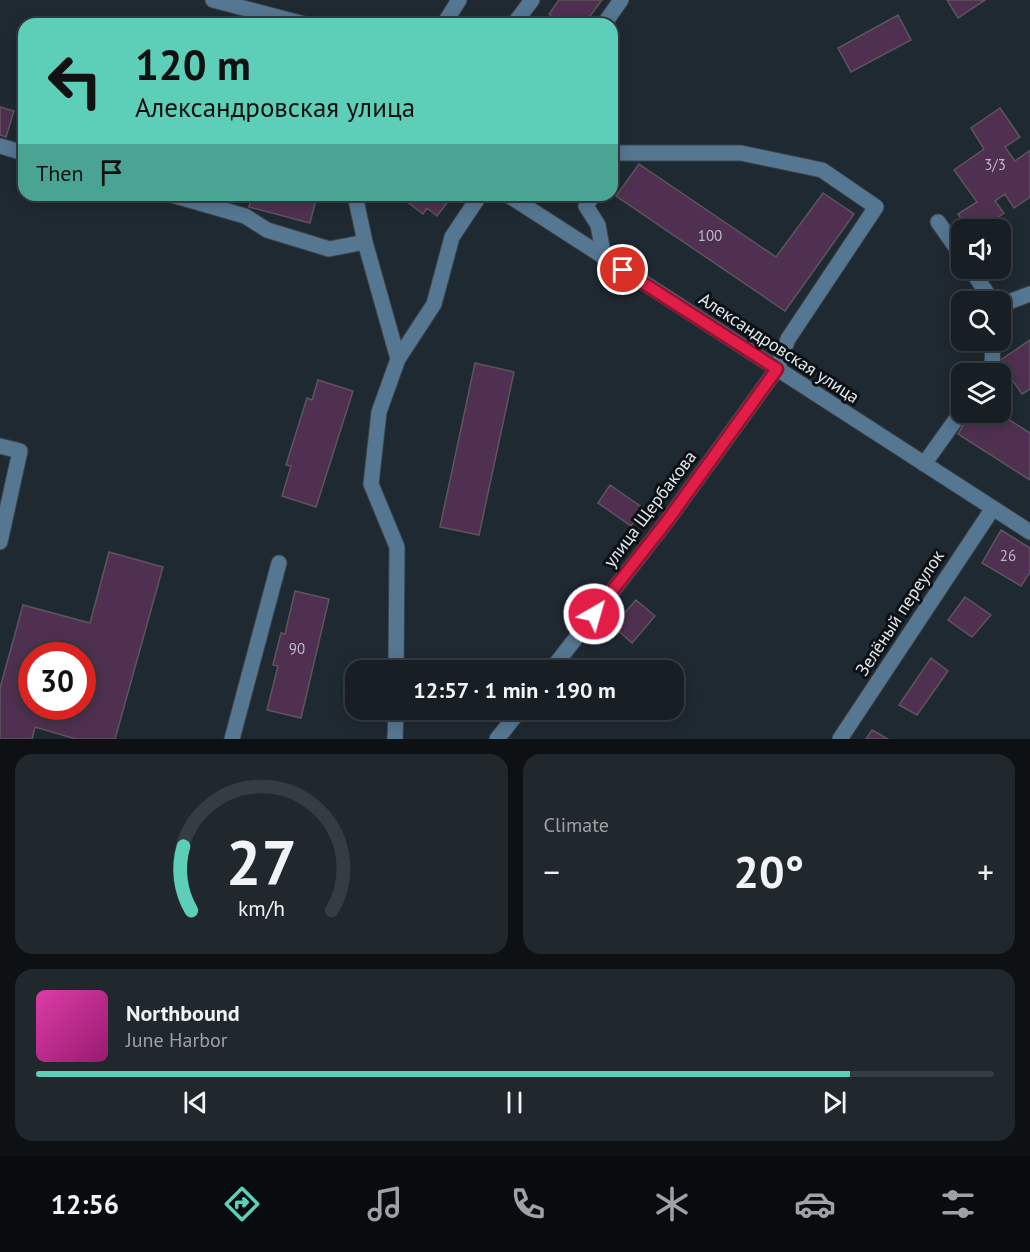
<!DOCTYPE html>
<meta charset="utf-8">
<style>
body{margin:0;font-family:"PT Sans",sans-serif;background:#20272d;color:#f1f3f6;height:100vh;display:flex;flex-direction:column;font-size:22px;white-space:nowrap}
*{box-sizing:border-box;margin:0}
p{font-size:20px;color:#9ea2a7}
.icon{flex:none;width:33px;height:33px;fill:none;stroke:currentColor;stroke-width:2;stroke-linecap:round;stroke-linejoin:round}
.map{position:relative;height:739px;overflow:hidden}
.side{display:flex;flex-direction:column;gap:15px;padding:15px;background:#0d1114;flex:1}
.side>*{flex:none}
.hud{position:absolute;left:18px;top:18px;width:600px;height:183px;border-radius:18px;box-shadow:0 3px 15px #0003,0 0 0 2px #363d42;background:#5dceb8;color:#111;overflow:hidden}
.fabs{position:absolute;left:951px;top:219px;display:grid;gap:12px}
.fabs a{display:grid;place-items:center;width:60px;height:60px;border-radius:12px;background:#171f25;box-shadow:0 3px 15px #0003,0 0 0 2px #363d42;font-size:30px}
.speed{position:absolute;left:18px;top:642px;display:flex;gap:12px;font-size:30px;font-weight:700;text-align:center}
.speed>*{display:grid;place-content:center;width:78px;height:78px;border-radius:50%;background:#171f25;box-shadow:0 3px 15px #0003,0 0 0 2px #363d42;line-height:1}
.speed .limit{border:9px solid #d22;background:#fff;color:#111}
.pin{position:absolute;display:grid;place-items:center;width:51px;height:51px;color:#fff;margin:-26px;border:3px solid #fff;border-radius:50%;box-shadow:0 2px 6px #0007}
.me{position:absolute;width:66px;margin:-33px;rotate:38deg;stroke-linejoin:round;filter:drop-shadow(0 0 4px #0008)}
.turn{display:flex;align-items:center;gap:21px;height:126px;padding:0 18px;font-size:27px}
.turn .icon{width:78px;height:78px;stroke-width:2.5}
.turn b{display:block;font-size:42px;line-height:51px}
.then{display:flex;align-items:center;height:57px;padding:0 18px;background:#0003;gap:12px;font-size:22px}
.big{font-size:45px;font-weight:600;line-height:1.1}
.side .widget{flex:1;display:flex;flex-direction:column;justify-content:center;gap:9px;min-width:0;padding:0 21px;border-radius:18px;background:#20272d}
.side .dial{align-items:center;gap:0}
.dial svg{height:156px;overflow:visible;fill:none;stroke:#363d42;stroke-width:7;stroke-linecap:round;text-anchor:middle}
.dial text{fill:#f1f3f6;stroke:none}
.song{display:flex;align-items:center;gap:18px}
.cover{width:72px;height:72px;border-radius:9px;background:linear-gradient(135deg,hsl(320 70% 55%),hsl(320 70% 35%))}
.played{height:6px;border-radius:3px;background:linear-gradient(90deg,#5dceb8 85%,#363d42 85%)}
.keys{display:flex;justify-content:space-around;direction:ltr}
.heat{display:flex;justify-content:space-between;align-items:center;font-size:33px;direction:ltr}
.side .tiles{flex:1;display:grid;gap:15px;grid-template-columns:1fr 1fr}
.widget:last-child{grid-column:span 2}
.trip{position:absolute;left:345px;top:660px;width:339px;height:60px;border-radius:18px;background:#171f25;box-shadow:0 3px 15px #0003,0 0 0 2px #363d42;font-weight:600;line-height:60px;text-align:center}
.tab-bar{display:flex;height:96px;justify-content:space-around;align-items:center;background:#090c0f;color:#9ea2a7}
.tab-bar .icon{width:42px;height:42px}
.tab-bar .active{color:#5dceb8}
.tab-bar b{font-size:27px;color:#f1f3f6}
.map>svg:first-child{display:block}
</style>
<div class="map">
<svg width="1030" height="739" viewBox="0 0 1030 739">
<rect width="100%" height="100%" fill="#1f2931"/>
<path fill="#4f3050" stroke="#5e545e" stroke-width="1.5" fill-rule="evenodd" d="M559,0H602L584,24H563L549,14Z
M947,0H985L958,18Z
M898,15L911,40L851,72L838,48Z
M0,107L14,111L6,137L0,135Z
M1000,108L1020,137L1005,147L1015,161L1029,151L1030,153V197L1014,208L1005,194L995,201L1004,213L979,230H968L958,214L977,202L954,170L984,149L971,128Z
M639,164L776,257L823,193L854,214L785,311L616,196Z
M252,195H312L317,196L310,223L249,207Z
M409,195H453L437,216L427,208L423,214L405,200Z
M1030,340V389L1022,394L999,361Z
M475,363L514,372L479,535L440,527Z
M318,380L353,391L316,507L282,496L291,466L286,465L307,398L312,400Z
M971,412H997L1030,433V480L958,434Z
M610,485L643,508L631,526L598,503Z
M1001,530L1030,548V572L1021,586L982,563Z
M109,552L163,567L115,739H76L35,727L32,739H0V688L23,605L90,623ZM32,656H82V706H32Z
M295,591L329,599L301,718L267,710L278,666L273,665L281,633L285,634Z
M965,597L991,615L972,637L948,620Z
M636,600L655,616L632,643L613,626Z
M931,658L948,671L917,715L899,705Z
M497,661L510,670H489Z
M872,730L888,739H866Z"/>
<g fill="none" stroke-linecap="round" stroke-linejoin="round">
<defs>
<path id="minor" d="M213,0L304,24
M444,24L459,0
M514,24L532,0
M604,24L621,0
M0,146L24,153
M172,195L245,216L267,230L329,249L365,242
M355,195L365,242L398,359
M508,195L1030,532
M593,195L586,206L598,225L604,258
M938,222L962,256
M970,268L993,302
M1000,305L1030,294
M988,374L992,369L993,340
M0,446L20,451L0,542
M924,464L962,411
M396,670L397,547L371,484L379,412L398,359L434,304L452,237L480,195
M551,670L667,521L777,369L788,339L876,207L822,170L741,153H618L612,156
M232,739L279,563
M395,739L396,710
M497,739L520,710
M840,739L993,508"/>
</defs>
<use href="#minor" stroke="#3a444b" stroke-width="17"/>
<use href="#minor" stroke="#567792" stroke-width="15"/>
</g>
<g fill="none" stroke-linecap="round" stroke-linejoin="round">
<defs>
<path id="route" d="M594,614L667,521L777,369L623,270"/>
</defs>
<use href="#route" stroke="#92132f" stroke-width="15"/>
<use href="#route" stroke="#e11d48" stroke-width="10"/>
</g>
<g text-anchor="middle" stroke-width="6" stroke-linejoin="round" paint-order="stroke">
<g font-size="15" fill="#bcbac6">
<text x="995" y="170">3/3</text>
<text x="710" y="241">100</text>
<text x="1008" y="561">26</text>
<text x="297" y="654">90</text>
</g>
<g font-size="18" fill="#e1e8ed" stroke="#0d1115">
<text transform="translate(779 348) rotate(33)" y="6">Александровская улица</text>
<text transform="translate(650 509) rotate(-53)" y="6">улица Щербакова</text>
<text transform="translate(900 613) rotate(-57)" y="6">Зелёный переулок</text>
</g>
</g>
</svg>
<div class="fabs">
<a><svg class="icon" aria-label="sound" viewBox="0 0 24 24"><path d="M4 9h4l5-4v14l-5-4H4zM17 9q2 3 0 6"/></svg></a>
<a><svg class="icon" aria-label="search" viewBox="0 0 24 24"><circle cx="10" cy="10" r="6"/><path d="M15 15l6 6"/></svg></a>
<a><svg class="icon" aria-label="layers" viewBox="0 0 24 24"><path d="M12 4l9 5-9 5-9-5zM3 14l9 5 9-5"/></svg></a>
</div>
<div class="speed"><div class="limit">30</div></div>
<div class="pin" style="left:623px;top:270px;background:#d93025"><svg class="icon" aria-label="arrive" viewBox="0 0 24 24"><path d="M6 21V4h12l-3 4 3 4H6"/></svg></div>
<svg class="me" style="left:594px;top:614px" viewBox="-20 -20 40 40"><circle r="17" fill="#e11d48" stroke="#fff" stroke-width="3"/><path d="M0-11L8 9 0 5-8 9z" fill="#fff"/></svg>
<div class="trip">12:57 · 1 min · 190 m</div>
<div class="hud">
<div class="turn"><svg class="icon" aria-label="left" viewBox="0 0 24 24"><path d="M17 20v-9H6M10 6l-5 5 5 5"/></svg><div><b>120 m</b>Александровская улица</div></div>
<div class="then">Then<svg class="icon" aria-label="arrive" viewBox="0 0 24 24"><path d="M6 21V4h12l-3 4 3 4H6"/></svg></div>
</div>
</div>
<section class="side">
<div class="tiles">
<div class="widget dial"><svg viewBox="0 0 100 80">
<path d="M14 69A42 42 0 1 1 86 69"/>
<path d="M14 69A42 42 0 0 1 10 36" stroke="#5dceb8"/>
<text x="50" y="56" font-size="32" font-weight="700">27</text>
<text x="50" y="72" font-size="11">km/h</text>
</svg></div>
<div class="widget"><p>Climate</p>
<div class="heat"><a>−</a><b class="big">20°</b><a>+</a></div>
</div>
<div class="widget">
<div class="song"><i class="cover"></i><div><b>Northbound</b><p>June Harbor</p></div></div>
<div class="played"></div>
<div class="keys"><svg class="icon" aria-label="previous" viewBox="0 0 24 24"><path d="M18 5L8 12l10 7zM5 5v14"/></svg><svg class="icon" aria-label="pause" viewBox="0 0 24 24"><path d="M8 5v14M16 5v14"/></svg><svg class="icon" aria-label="next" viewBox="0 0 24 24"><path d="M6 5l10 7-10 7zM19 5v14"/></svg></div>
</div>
</div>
</section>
<nav class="tab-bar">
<b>12:56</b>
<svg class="icon active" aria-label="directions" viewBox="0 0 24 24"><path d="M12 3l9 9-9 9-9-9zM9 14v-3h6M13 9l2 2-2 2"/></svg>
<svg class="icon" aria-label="music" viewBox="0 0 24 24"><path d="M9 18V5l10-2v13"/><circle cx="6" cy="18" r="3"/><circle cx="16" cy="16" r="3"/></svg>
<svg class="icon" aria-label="phone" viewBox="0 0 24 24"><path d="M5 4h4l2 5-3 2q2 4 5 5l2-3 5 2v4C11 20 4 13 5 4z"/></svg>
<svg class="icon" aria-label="climate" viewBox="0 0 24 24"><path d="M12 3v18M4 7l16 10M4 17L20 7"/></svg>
<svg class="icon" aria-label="car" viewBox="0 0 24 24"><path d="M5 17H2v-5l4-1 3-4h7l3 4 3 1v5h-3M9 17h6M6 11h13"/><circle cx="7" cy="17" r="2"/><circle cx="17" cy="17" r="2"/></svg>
<svg class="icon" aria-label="filters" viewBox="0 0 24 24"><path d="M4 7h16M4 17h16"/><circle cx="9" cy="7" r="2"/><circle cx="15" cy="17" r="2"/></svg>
</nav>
